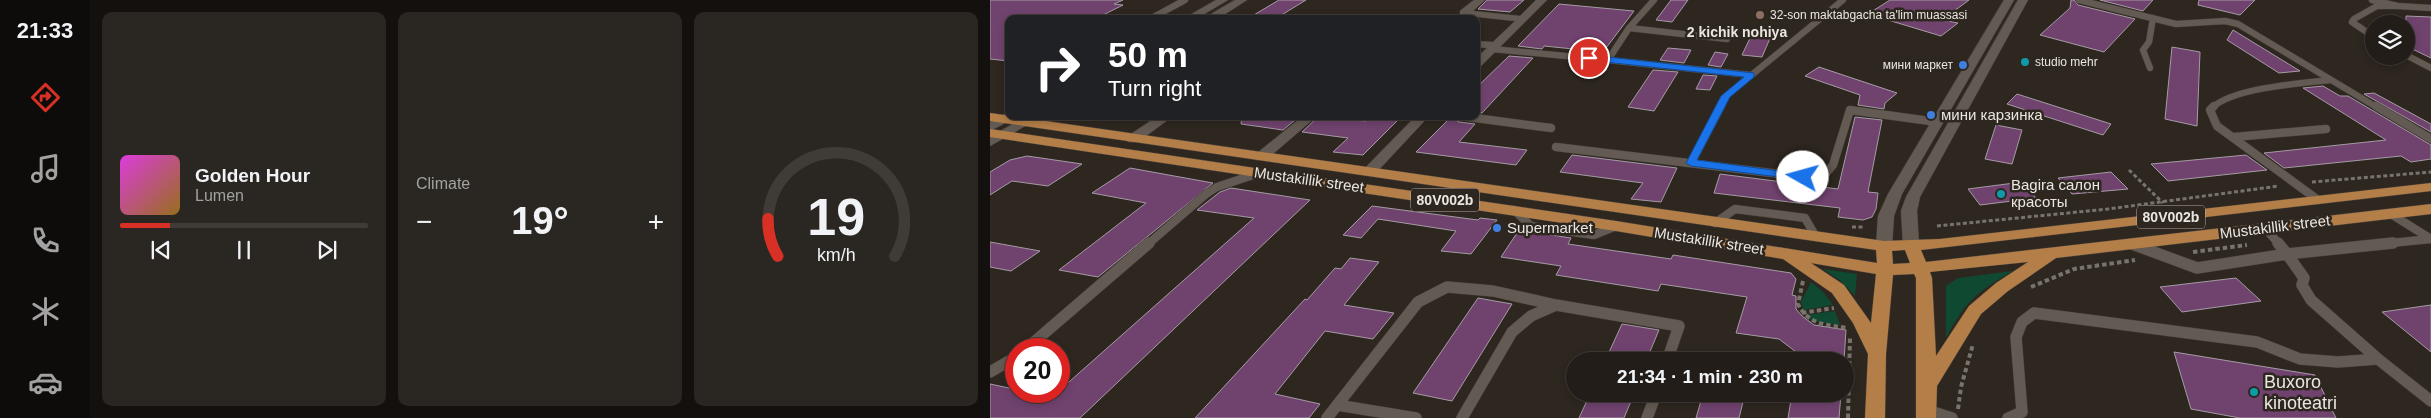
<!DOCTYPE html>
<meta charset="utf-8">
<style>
body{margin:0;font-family:Helvetica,sans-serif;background:#2a2621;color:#f1f3f6;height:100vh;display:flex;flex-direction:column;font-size:19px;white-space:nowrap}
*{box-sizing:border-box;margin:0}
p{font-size:16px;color:#a2a2a2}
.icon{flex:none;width:28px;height:28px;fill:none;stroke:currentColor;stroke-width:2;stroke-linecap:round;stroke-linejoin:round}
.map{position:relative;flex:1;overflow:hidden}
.drawer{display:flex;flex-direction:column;gap:12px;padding:12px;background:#13100d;width:900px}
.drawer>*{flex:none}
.guide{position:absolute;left:15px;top:15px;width:475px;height:105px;border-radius:10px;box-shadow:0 2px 8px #0003,0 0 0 1px #3f3b37;background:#202124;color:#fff;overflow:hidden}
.fabs{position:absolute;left:1375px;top:15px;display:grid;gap:10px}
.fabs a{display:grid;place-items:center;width:50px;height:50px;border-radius:50%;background:#221d18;box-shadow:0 2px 8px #0003,0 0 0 1px #3f3b37;font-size:25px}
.speed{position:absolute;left:15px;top:338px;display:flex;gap:10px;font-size:25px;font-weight:700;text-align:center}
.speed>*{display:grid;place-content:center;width:65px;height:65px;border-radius:50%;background:#221d18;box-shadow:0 2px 8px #0003,0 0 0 1px #3f3b37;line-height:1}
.speed .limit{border:8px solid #d22;background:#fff;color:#111}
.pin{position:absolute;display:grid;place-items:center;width:42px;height:42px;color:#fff;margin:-21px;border:2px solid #fff;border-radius:50%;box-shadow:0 1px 5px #0007}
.me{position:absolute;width:55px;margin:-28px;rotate:277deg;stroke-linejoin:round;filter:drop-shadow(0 0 4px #0008)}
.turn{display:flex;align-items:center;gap:18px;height:105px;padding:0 20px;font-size:22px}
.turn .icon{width:65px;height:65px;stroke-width:2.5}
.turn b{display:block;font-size:35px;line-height:42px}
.big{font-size:38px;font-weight:800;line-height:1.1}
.drawer .tile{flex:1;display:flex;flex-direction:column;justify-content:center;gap:8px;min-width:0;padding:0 18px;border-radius:10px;background:#2a2621}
.drawer .dial{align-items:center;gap:0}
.dial svg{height:130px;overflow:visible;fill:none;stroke:#3f3b37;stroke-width:7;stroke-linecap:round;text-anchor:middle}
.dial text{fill:#f1f3f6;stroke:none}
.song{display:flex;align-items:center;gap:15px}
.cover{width:60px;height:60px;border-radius:8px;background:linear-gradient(135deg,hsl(300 70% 55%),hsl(40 70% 35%))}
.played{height:5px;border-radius:2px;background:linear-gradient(90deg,#d93025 20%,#3f3b37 20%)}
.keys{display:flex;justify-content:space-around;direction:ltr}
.heat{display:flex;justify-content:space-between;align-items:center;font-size:28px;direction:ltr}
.drawer .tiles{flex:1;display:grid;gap:12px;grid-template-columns:repeat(3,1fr)}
.trip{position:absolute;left:576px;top:352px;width:288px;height:50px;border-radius:25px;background:#221d18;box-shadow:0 2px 8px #0003,0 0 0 1px #3f3b37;font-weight:800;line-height:50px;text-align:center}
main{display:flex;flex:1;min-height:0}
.dock{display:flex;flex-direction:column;width:90px;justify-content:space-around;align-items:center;background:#0e0c0a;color:#a2a2a2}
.dock .icon{width:35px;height:35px}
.dock .on{color:#d93025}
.dock b{font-size:22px;color:#f1f3f6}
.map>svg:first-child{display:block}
</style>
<main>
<nav class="dock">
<b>21:33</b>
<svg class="icon on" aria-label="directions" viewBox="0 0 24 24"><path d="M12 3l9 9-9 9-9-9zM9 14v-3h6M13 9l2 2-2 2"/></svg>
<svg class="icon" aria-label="music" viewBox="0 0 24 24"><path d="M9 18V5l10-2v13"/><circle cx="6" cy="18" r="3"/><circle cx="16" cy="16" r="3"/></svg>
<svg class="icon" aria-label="phone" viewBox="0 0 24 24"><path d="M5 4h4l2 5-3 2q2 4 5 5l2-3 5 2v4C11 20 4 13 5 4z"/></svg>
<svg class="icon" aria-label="climate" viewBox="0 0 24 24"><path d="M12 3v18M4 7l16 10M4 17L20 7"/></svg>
<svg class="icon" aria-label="car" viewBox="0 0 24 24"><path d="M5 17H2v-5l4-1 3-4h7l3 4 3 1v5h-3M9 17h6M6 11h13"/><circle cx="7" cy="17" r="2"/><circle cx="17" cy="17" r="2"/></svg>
</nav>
<section class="drawer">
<div class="tiles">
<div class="tile">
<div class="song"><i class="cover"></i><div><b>Golden Hour</b><p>Lumen</p></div></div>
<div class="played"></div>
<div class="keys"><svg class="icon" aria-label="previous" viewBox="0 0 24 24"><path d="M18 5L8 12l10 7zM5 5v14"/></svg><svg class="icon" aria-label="pause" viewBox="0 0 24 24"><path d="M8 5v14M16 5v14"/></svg><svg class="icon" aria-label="next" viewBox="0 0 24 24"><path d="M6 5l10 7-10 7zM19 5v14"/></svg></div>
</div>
<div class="tile"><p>Climate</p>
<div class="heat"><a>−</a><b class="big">19°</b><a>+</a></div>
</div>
<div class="tile dial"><svg viewBox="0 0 100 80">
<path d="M14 69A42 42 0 1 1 86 69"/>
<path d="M14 69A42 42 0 0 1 8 46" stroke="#d93025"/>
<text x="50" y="56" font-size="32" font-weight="700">19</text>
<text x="50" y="72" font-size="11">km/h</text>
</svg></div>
</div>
</section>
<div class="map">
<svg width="1441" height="418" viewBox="0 0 1441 418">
<rect width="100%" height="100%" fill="#2e2720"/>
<path fill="#0f4932" d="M833,269L867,274L865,296L851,281Z
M1023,271C987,292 976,300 956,338V286L968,278Z
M821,282L833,292L843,305L814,310L811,302Z
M845,311L850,325L822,321L817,315Z"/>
<path fill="#70436f" stroke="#a59ba4" d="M0,0H133L124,4L133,5L105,19H19V61L0,59Z
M289,0H316L285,19H257Z
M497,0H534L520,12L488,9Z
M681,0H698L682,22L666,20Z
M900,0H979L952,20L968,23L951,36L878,14Z
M1081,0H1084L1088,5L1145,19L1114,52L1050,35L1080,8Z
M1110,0H1163L1153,11Z
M1209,0H1265L1250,15L1208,5Z
M569,4L644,11L613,52L554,46L552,49L528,46Z
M1416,16L1441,17V58L1416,46Z
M1243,30L1310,71L1289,73L1237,40Z
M762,34L781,36L772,57L752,55Z
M1182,47L1210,52L1207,126L1175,119Z
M678,48L701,50L694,63L670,60Z
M725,52L738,54L731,67L718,65Z
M519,56L543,58L492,113L486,112V88Z
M829,67L907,93L895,103L894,109L868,105L870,95L815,76Z
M663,70L688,72L664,111L638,107Z
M713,75L727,76L720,90L706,89Z
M1333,86L1350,96H1358L1441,145V159L1421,162L1411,156L1294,168L1274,153L1396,140L1313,88Z
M1384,93L1441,124V132L1374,94Z
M1027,94L1121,124L1113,135L1017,104Z
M252,116H310L293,130L251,124Z
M329,116L376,121L381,116H412L373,155L343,152L358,138L312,132Z
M461,117L469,122L485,124L469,142L537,150L526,165L426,152Z
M865,117L892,120L878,192L888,193L886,209L882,217L873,220L848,217L850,208L724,193L730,174L848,189Z
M1006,125L1032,130L1022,164L995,159Z
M582,155L687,168L671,202L641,199L653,183L570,172Z
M1256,155L1277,170L1178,181L1161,164Z
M37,156L51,158L92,164L58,186L22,181L0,195V172L20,160Z
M140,168L223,183L108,277L69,270L156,203L102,193Z
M1121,172L1138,189L1082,194L1068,178Z
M1032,182L1046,198L990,205L978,189Z
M241,188L320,200L90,418H0V384L62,397L264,218L207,210L230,192Z
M382,206L488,220L490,218L507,220L481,254L451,251L466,231L388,219L371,238L353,235Z
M529,230L581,238L578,244L681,259L683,255L801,273L806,279L802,295L806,296V309L812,316L824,325L856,330L854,361H818L789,339L746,333L757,297L671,284L668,291L566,275L571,266L511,257Z
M0,242L50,251L21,271L0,267Z
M360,258L389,262L354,305L404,313L383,339L335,331L285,394L330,404L319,418H205L315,299L317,300L345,268L351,269Z
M1246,278L1271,301L1192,312L1170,287Z
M488,298L522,304L462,401L423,393Z
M1441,305V352L1392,312Z
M632,324L669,330L656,361H615Z
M1184,352L1325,375L1346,418H1250L1201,409Z
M600,394H644L634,418H589Z
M713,394H755L749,418H706Z
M802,394H851L849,418H798Z"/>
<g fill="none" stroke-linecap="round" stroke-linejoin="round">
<defs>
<path id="lane-far2" d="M664,0L639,28L618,60L761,75
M1089,0L1186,24L1235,21L1248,24L1388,108
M1382,0L1408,6L1441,8
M160,19L195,0
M639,28L737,39
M1384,37L1362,22L1364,19L1387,6H1408
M502,49L618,60
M1416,55L1441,68
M1160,68L1153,50L1159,42L1163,18
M730,108L736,96L853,0
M1222,108C1242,88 1312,83 1340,80"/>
<path id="lane-far1" d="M1224,106L1220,110L1227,126L1328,200
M1386,106L1441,139
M470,116L561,128
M1244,137L1336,129
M566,147L831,179L843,165L860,110L947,122
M701,163L731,106
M524,210L541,226L604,235L626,226
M1401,214L1441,239
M725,223L745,209L815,218L826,237
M1275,228L1289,244
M158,244L216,194L227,187L269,173
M1391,244L1441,239"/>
<path id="lane" d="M1403,243L1297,254L1314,278L1312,285L1321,300L1388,359L1441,401
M1142,244L1207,268L1297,254L1288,243
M36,349L159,243
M0,372L26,357
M347,405L426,418
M937,410L962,418
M337,418L428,302L457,287L503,291L566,305L689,326L677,361
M472,418L522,332L541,316L566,305
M657,418L666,394
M1018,418L1032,412L1026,337L1032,322L1044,313L1267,342L1310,359L1348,362L1388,359"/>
<path id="street" d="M484,0H495L483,11L530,16L546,0H557L490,67L486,68V58L497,48L486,47V41L503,42L525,21L470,15V11Z
M168,116H183L148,142H138L136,139L138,136Z
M313,116H327L276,160H266L264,157L266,154Z
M426,116H439L384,175H374L372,172L374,169Z"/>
<path id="secondary" d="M226,0H238L206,19H193Z
M245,0H257L229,18H221V14Z
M1014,0H1024L912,194L904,216L902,246L900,250H888L886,246L888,216L898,194Z
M1028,0H1038L930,197L927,211L929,245L927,249H915L913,245L911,211L916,197Z
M19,112V116H25L23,119L0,131V122Z
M37,116H53L0,146V137Z"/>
<path id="primary" d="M0,113L894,241L950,239L1441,183V191L931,250L936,262L1441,204V214L1066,258L1018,291L991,314L947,386L946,418H926V278L924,274L903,275L896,354L895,418H875L878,354L863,323L842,293L793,259L626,231L0,137V129L626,221L887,263L886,250L0,121ZM915,250L920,263L903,264L902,251ZM1038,262L1006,283L979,306L946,356L942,278L940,272ZM821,263L886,274L881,323L854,285Z"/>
</defs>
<use href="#lane-far2" stroke="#49433d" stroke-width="7"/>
<use href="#lane-far1" stroke="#49433d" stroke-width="9"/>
<use href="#lane" stroke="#49433d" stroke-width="12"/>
<use href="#street" stroke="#49433d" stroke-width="1"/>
<use href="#secondary" stroke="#49433d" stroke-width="1"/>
<use href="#primary" stroke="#49433d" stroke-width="1"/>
<path stroke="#78736c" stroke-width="3" stroke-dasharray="4 2.5" stroke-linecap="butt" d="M1139,170L1173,203
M1322,182L1441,172
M947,226L1118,209L1289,186
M862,227H875"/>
<path stroke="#78736c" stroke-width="4" stroke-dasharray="4.5 3" stroke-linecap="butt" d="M1203,252L1257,245
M813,281L808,304C818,325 837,325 858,328
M1041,287L1084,269L1145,260
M812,313L844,308
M968,409L971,387L983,344
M858,418L860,336"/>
<use href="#lane-far2" stroke="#635b53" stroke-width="6"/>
<use href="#lane-far1" stroke="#635b53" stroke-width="8"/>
<use href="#lane" stroke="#635b53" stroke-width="11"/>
<use href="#street" fill="#635b53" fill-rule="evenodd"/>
<use href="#secondary" fill="#635b53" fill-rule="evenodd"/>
<use href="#primary" fill="#b37e48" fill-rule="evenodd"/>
</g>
<path fill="#1a73e8" stroke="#114b97" d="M599,55L764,73V77L740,97L707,160L813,174L818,177L813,180L701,166L696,163L731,96L754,77L596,60V56Z"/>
<circle fill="#8d6e63" stroke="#2e2720" stroke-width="2" cx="770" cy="15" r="5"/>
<g fill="#0f9aa8" stroke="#2e2720" stroke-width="2">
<circle cx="1035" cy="62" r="5"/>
<circle cx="1011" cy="194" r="5"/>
<circle cx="1264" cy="392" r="5"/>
</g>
<g fill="#3f7fe0" stroke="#2e2720" stroke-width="2">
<circle cx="973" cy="65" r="5"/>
<circle cx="941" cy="115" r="5"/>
<circle cx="507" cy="228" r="5"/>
</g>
<g text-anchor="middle" stroke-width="5" stroke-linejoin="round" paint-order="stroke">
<g font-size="12" fill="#eae6e0" stroke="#2e2720" text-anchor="start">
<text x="780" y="19">32-son maktabgacha ta'lim muassasi</text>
<text x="1045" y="66">studio mehr</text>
<text x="963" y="69" text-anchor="end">мини маркет</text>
</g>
<g font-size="14" font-weight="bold" fill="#eae6e0" stroke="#2e2720">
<text x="747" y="37">2 kichik nohiya</text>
</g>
<g fill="#2e2720" stroke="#b2ada6" stroke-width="1">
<rect x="421" y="188.5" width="68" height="23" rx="4"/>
<rect x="1147" y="205.5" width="68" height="23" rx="4"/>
</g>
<g font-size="14" font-weight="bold" fill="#eae6e0">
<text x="455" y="205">80V002b</text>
<text x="1181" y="222">80V002b</text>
</g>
<g font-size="15" fill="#eae6e0" stroke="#2e2720" text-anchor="start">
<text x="951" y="120">мини карзинка</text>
<text x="1021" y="190">Bagira салон<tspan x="1021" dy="17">красоты</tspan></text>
<text x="517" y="233">Supermarket</text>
</g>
<g font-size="15" fill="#eae6e0" stroke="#2e2720">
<text transform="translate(319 180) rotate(8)" y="5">Mustakillik street</text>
<text transform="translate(1285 227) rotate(-7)" y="5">Mustakillik street</text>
<text transform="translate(719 241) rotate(9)" y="5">Mustakillik street</text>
</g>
<g font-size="18" fill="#eae6e0" stroke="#2e2720" text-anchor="start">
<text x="1274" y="388">Buxoro<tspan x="1274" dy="21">kinoteatri</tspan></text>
</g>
</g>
</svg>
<div class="fabs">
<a><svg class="icon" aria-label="layers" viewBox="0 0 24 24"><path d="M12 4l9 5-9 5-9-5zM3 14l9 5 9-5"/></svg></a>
</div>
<div class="speed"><div class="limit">20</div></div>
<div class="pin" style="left:599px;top:58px;background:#d93025"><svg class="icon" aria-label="arrive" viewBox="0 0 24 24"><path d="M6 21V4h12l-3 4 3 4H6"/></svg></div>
<svg class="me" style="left:813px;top:177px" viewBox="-20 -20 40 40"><circle r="19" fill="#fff"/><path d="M0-13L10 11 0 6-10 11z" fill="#1a73e8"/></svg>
<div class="trip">21:34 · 1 min · 230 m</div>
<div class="guide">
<div class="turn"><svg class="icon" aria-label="right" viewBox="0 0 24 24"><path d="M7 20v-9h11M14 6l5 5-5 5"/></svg><div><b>50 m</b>Turn right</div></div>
</div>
</div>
</main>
